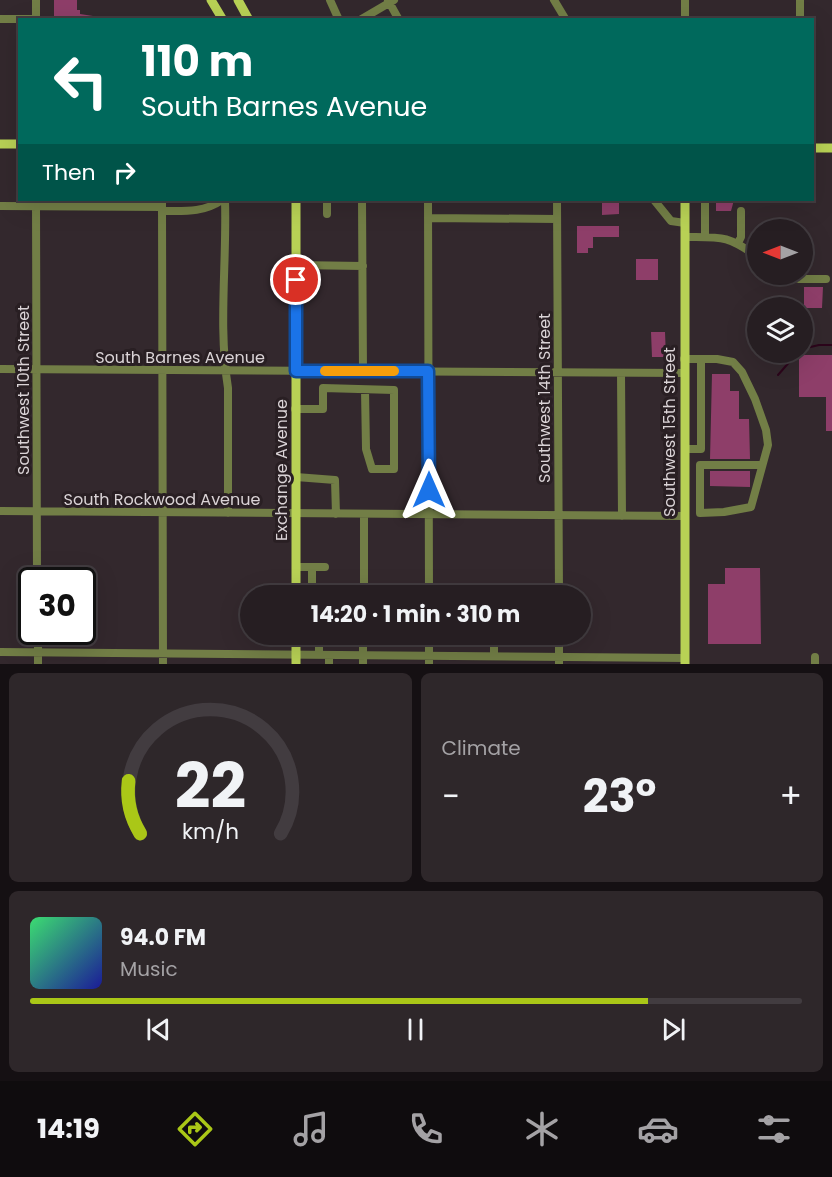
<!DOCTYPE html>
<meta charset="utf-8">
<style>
body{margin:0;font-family:Poppins,sans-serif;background:#2e272a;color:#f1f3f6;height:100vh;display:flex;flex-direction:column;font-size:22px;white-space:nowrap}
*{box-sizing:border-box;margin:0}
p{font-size:20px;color:#a4a2a5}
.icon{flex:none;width:33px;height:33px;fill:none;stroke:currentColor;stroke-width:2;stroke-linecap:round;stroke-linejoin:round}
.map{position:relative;height:664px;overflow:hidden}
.panel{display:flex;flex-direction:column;gap:9px;padding:9px;background:#151013;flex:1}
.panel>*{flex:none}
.top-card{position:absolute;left:18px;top:18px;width:796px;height:183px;border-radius:0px;box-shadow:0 6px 24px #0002,0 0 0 2px #423c40;background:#00695c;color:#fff;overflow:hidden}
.needle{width:39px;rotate:270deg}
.controls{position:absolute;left:747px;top:219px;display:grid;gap:12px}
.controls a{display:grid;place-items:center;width:66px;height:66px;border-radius:50%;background:#261e22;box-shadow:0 6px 24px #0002,0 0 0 2px #423c40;font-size:30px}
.speed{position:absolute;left:18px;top:567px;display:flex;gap:12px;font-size:30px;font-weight:700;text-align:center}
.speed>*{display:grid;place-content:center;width:78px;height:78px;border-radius:50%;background:#261e22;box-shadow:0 6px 24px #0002,0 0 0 2px #423c40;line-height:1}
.speed .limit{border:3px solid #111;border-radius:9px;background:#fff;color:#111}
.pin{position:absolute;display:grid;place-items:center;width:51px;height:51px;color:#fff;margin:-26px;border:3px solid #fff;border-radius:50%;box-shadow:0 2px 6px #0007}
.me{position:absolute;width:66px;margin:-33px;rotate:0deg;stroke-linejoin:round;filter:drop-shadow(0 0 4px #0008)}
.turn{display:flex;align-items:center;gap:21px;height:126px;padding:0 24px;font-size:27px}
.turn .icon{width:78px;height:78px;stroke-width:2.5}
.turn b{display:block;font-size:42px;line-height:51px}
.then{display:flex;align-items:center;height:57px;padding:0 24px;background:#0003;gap:12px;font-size:22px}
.big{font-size:45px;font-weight:700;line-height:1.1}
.panel .widget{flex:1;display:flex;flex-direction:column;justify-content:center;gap:9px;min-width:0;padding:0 21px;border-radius:9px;background:#2e272a}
.panel .dial{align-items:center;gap:0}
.dial svg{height:156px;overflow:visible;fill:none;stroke:#423c40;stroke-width:7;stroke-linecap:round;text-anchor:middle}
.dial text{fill:#f1f3f6;stroke:none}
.song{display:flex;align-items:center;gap:18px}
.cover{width:72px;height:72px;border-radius:9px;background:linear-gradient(135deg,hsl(140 70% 55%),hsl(240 70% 35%))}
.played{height:6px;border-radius:3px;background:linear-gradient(90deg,#aac717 80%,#423c40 80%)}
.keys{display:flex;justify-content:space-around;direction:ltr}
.heat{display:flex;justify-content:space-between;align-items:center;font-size:33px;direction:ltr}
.panel .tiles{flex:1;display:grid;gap:9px;grid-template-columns:1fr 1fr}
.widget:last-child{grid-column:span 2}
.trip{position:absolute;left:240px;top:585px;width:351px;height:60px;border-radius:30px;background:#261e22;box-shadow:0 6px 24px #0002,0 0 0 2px #423c40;font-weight:700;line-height:60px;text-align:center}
.menu{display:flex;height:96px;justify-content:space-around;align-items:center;background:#0f0c0e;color:#a4a2a5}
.menu .icon{width:42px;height:42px}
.menu .current{color:#aac717}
.menu b{font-size:27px;color:#f1f3f6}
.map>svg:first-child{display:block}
</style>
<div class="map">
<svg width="832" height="664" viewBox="0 0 832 664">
<rect width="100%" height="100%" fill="#33282d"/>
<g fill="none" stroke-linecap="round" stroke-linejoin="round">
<path stroke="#2c051b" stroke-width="2" d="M802,349L819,345H832
M778,375L798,352"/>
</g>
<path fill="#8e3e69" d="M54,0H77V10H80V14L93,16L92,20H54Z
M602,200H619V214L602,215Z
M716,200H734L731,211H716Z
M577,226H619V237H593V248H588V253H577Z
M636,259H658V280H636Z
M804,287H823L822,308H804Z
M651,332H665L666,357H652Z
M799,355H832V431H826V397H799Z
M712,374H730V391H739V419H749L750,459H710Z
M710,471H750V487L710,486Z
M725,568H760L761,644H708V584H725Z"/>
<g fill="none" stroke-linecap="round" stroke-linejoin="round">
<path stroke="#727e46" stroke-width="8" d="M36,0V20
M330,0L339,20
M388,0L399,20
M554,0L566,20
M685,0V20
M800,0V20
M0,19H36
M360,20L394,0
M36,200L37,580
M162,200L163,664
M225,200C227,262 218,326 228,388V513
M327,200V214
M362,200L363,372
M428,200L429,596
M557,200L559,596
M654,200L671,221L685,223
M705,200V237
M0,206L162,207
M162,211C184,211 203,213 222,200
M428,218L557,219
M685,237C722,237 727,235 758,257
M738,243L741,237V211
M295,265L363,266
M783,274L799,279H826
M684,359H717L733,362L742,372L755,399L766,430L768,445L751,507L724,512L700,513V465H762
M0,369L684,373
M621,373L622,516
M295,409H323V388L394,390V469H372L366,449L365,390
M685,449H701V359
M296,477L335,480L336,514
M0,511L684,516
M296,567H325
M312,567V596
M364,596V514
M38,632V664
M312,634V639L319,645V655
M494,634V656
M559,634V664
M0,652L685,658
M329,655V664
M815,657V664
M363,664V634
M429,664V634"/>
<path stroke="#b8d155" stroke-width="9" d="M211,0L223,20
M238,0L249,20
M0,144H20
M813,148H832
M296,200V596
M685,200V664
M296,634V664"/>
</g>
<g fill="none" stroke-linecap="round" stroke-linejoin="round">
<defs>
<path id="route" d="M296,280V371H428L429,490"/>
</defs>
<use href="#route" stroke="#114b97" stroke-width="15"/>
<use href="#route" stroke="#1a73e8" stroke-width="10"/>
<path stroke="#f59e0b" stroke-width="10" d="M325,371H394"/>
</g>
<g text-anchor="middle" stroke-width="6" stroke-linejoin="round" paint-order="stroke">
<g font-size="16" fill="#dad3d6" stroke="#291f23">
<text x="180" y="363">South Barnes Avenue</text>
<text transform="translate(23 390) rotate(-90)" y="6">Southwest 10th Street</text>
<text transform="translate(544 398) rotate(-90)" y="6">Southwest 14th Street</text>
<text transform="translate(669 432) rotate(-90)" y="6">Southwest 15th Street</text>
<text transform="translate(281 470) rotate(-90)" y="6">Exchange Avenue</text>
<text x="162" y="505">South Rockwood Avenue</text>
</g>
</g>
</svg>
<div class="controls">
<a><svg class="needle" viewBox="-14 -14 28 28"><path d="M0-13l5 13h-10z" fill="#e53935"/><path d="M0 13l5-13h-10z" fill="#a4a2a5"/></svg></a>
<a><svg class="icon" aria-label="layers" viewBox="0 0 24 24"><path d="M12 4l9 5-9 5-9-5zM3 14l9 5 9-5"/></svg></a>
</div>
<div class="speed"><div class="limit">30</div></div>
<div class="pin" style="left:296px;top:280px;background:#d93025"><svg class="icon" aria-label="arrive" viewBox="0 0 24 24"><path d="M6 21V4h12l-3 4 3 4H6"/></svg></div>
<svg class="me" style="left:429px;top:490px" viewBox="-20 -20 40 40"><path d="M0-17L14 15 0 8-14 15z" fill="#1a73e8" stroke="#fff" stroke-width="4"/></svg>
<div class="trip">14:20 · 1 min · 310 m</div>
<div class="top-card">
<div class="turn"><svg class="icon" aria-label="left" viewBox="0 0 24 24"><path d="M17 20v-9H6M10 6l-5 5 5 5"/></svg><div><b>110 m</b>South Barnes Avenue</div></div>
<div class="then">Then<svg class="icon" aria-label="right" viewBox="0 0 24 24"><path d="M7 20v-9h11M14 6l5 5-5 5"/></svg></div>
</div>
</div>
<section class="panel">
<div class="tiles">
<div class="widget dial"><svg viewBox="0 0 100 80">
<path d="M14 69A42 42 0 1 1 86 69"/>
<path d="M14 69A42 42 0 0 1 8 42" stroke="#aac717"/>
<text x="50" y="56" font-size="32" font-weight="700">22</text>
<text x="50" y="72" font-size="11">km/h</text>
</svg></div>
<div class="widget"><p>Climate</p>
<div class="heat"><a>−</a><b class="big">23°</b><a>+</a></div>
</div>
<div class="widget">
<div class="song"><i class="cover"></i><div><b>94.0 FM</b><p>Music</p></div></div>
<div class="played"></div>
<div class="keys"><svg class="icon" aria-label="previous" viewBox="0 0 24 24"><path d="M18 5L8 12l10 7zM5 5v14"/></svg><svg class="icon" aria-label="pause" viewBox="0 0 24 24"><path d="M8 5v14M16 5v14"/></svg><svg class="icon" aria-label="next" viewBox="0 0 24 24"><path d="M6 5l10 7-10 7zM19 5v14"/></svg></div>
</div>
</div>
</section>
<nav class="menu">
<b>14:19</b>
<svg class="icon current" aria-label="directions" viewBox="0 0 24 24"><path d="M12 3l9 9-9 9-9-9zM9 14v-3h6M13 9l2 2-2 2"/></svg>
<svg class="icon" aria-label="music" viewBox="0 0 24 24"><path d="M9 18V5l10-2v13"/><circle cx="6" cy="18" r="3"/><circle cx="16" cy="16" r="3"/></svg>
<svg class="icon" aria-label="phone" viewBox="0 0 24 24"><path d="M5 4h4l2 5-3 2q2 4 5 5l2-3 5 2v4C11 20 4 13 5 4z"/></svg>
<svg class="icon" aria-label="climate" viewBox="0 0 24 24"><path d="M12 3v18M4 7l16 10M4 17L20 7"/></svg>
<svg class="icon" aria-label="car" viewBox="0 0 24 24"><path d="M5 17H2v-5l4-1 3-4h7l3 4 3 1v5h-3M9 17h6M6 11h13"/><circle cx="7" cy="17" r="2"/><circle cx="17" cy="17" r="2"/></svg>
<svg class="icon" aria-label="filters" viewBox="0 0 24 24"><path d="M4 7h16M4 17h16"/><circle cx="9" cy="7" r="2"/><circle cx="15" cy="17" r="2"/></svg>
</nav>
